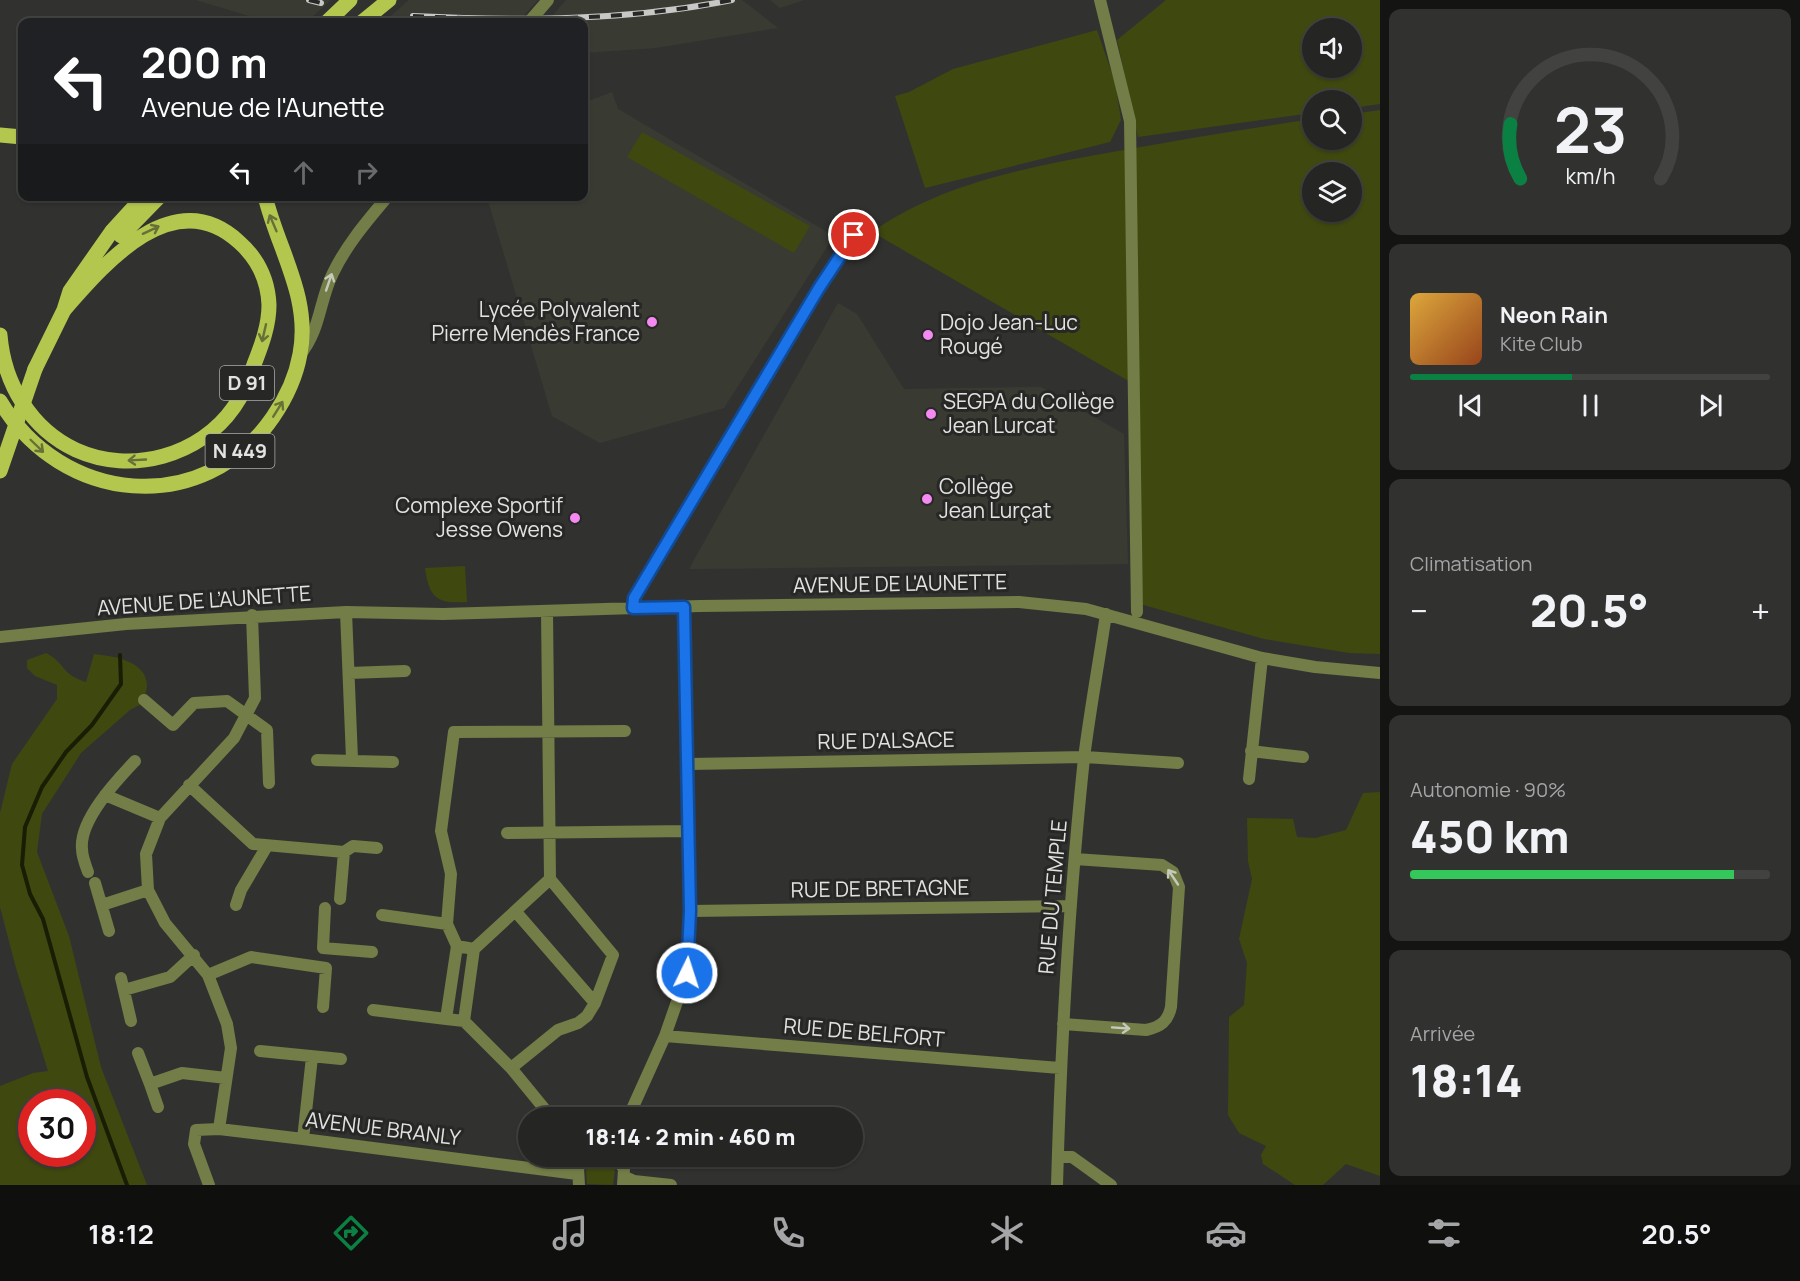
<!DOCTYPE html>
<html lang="fr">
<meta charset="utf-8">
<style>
body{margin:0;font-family:Manrope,sans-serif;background:#313230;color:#f1f3f6;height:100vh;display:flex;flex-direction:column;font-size:22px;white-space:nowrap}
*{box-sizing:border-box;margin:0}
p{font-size:20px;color:#a3a5a6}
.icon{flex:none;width:33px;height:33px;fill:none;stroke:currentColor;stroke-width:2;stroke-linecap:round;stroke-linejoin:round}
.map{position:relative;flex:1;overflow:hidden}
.drawer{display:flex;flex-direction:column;gap:9px;padding:9px;background:#141513;width:420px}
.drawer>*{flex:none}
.hud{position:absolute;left:18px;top:18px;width:570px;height:183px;border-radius:12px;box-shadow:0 2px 4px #0004,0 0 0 2px #424341;background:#202124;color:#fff;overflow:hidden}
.tools{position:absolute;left:1302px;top:18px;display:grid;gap:12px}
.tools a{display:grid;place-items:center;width:60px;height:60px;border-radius:50%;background:#252623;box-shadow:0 2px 4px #0004,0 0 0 2px #424341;font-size:30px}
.speed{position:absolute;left:18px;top:1089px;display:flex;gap:12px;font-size:30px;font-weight:700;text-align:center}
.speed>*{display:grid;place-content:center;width:78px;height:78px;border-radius:50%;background:#252623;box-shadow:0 2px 4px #0004,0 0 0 2px #424341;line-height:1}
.speed .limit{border:9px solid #d22;background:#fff;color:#111}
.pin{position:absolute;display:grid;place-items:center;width:51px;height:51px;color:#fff;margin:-26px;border:3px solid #fff;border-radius:50%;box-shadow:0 2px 6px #0007}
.me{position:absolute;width:66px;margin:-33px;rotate:4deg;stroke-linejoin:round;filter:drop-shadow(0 0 4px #0008)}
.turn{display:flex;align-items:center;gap:21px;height:126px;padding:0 24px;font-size:27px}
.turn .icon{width:78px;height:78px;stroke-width:2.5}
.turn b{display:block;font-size:42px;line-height:51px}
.lanes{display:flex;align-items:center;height:57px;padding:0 24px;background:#0003;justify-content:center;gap:30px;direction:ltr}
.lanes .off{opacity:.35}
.big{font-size:45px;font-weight:800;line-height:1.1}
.drawer .card{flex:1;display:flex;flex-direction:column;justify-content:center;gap:9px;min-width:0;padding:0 21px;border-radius:12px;background:#313230}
.drawer .dial{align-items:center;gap:0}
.dial svg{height:156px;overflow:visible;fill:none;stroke:#424341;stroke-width:7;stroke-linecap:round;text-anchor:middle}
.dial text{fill:#f1f3f6;stroke:none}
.song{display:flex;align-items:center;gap:18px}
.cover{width:72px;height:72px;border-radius:9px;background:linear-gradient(135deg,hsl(40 70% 55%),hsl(20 70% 35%))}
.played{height:6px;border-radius:3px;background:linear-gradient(90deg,#0b8043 45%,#424341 45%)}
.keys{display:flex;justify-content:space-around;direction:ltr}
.heat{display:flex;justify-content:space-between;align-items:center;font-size:33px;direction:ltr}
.charge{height:9px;border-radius:4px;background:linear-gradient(90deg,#34c759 90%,#424341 0)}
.trip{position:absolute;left:518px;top:1107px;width:345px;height:60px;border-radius:30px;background:#252623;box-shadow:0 2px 4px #0004,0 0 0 2px #424341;font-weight:800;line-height:60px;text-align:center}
.dock{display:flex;height:96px;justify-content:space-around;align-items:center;background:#0f0f0e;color:#a3a5a6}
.dock .icon{width:42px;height:42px}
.dock .active{color:#0b8043}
.dock b{font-size:27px;color:#f1f3f6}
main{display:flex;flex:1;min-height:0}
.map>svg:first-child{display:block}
</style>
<main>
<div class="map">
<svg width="1380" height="1185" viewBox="0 0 1380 1185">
<rect width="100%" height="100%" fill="#31322f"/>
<path fill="#393b33" d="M196,0H331L306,22H269Z
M409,0H538L518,22H384Z
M566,0H742L778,28L655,48L584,53V22H547Z
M770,0H804L780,8Z
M612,92L618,109L834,236L724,408L600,443L552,416L487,197L584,196V103Z
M838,303L857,314L904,389L1041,387L1124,434L1128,564L689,569Z"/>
<path fill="#3f480f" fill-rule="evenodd" d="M1166,0H1380V104L1352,108V100H1312V113L1138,137L1117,40ZM1312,28H1352V68H1312Z
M1097,30L1115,82L1121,120L1110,142L925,188L895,96L909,92L953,69Z
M1380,110V654L1349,653L1264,639L1140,604L1132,383L872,232C942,182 1034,166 1118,151C1183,139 1247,129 1312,119V140H1352V114ZM1312,172H1352V212H1312Z
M642,132L810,226L794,253L627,157Z
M465,566L467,602C437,604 429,598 425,568Z
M46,653C66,663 60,674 86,682L94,654C112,656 146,660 147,685C147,690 144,698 143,703L130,710L81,753L42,814L37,852L69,936L101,1067L147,1185H0V1086L33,1073L48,1071L16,968L0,907V813L12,764L57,699V685L35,676L27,668V660ZM32,1102H82V1154H32Z
M1380,792V1176L1346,1164L1323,1185H1295L1263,1164L1261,1155L1266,1146L1239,1133L1228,1115L1229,1017L1244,1005L1247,963L1239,939L1252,879L1248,861L1247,818L1293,819L1297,837L1315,838L1346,830L1363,793Z
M599,1160L609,1162L615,1170L613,1185L587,1184L586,1169Z"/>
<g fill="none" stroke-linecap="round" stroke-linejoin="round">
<path stroke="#191d03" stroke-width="4" d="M120,655L121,684L92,725L66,752L42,787L25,827L22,865L30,894L43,919L87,1077L127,1185"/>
<path stroke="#727d47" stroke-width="12" d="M1100,0L1130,121L1137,612
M300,355C321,329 319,301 333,273C347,244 367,221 388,196
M633,608L634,598L819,288L853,235
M346,612L352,759
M0,637L126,624L346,612L443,614L700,606L1019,602L1086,609L1262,658L1315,667L1380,673
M349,673L405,671
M144,700L173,725L194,703L227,701L267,730L269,783
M1251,751L1303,757
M317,760L393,762
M689,764L1085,757L1178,763
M1249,779L1262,658
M189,785L253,844L344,852L353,846L377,848
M105,795L160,818
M507,833L689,831
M88,872C85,864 82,856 82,849C79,820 117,780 135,761
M95,883L109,931
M340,899L344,852
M102,905L148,890
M236,905L241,890L267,846
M325,908L323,948L372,952
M690,911L1071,906
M516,912L595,1003
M382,915L447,924L457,946
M447,924L451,874L441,831L454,732L625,731
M474,949L457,946L446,1019L464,1021L474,949L550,879L547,612
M208,975L251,957L326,968L323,1007
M121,978L131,1021
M124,990L170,977L194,955
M373,1010L446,1019
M464,1021L511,1068L552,1118
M1063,1024L1146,1030C1161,1027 1168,1021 1171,1007L1179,887L1173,872L1162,865L1075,859
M665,1036L1060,1068
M260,1051L341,1059
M138,1053L150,1084
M511,1068L558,1030L578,1023L587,1016L595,1003L613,955L550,879
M158,1107L150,1084L182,1073L226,1078
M628,1118L665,1036L687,973L690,911L684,607
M219,1129L231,1048L227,1024L208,975L165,923L148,890L146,854L160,818L234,738L255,698L252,615
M303,1139L312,1057
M615,1156L624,1169L623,1185
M1058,1157H1072L1111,1185
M625,1177L634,1181L671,1185
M209,1185L194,1144L196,1130L219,1129L303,1139L577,1174
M579,1185L578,1168L587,1156
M1057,1185C1061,1042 1069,900 1084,758C1090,710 1099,662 1106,614"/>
<path stroke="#b3c74f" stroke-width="15" d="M327,22L350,0
M362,22L389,0
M0,135L22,137
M121,236L160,196
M0,335C4,384 31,429 76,450C131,475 200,456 234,407C244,393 249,378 255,362C262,344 269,325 269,305C268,280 257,258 239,242C174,182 105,263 64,310
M35,369L64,310L70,291L112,231L144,196
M0,401C61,504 203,519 273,417C286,398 296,377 300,354C311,297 278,250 265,196"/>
<defs>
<path id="rail" d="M309,0L321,3
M413,16C520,21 627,21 732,0"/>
</defs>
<use href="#rail" stroke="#c7c8c6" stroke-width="6"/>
<use href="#rail" stroke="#272825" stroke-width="4" stroke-dasharray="11" stroke-linecap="butt"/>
<path stroke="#727d47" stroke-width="12" d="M529,22L548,0"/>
<path stroke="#b3c74f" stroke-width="15" d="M0,471L35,369"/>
</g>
<defs><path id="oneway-shaft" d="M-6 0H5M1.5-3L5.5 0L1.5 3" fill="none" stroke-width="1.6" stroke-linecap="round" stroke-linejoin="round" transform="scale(1.5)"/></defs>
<g stroke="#667038">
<use href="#oneway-shaft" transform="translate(273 223) rotate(-113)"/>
<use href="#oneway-shaft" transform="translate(151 230) rotate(-25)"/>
<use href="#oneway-shaft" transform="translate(264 333) rotate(103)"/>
<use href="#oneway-shaft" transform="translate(278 409) rotate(-58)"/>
<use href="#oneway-shaft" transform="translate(37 446) rotate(44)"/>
<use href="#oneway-shaft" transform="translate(137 460) rotate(177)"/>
</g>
<g stroke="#c6caba">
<use href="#oneway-shaft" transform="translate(329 282) rotate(-71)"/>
<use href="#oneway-shaft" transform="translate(1173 877) rotate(-124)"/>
<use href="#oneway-shaft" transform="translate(1121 1028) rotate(4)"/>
</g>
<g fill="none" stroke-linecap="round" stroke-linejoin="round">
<defs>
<path id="route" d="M687,973L690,911L684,607L633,608L634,598L819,288L854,235"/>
</defs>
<use href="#route" stroke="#114b97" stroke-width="15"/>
<use href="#route" stroke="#1a73e8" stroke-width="10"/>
</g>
<g fill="#f389f1" stroke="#272825" stroke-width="2">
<circle cx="652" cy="322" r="6"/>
<circle cx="928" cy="335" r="6"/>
<circle cx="931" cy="414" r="6"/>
<circle cx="927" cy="499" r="6"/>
<circle cx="575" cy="518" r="6"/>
</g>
<g text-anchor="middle" stroke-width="6" stroke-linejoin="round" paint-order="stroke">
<g fill="#272825" stroke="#aaaba9" stroke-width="1.5">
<rect x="220" y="366" width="54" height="34" rx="4.5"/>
<rect x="205.5" y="434" width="69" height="34" rx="4.5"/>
</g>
<g font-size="20" font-weight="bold" fill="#e2e3e1">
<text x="247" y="390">D 91</text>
<text x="240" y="458">N 449</text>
</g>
<g font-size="21" fill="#e2e3e1" stroke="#272825" text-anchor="start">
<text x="640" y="317" text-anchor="end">Lycée Polyvalent<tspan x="640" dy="24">Pierre Mendès France</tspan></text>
<text x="940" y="330">Dojo Jean-Luc<tspan x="940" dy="24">Rougé</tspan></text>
<text x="943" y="409">SEGPA du Collège<tspan x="943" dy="24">Jean Lurcat</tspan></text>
<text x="939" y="494">Collège<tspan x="939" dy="24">Jean Lurçat</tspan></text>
<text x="563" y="513" text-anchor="end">Complexe Sportif<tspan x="563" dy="24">Jesse Owens</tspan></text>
</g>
<g font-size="21" fill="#e2e3e1" stroke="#272825">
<text transform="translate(900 584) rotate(-1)" y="7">AVENUE DE L'AUNETTE</text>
<text transform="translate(204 601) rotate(-4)" y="7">AVENUE DE L’AUNETTE</text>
<text transform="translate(886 741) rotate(-1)" y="7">RUE D'ALSACE</text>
<text transform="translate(880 889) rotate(-1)" y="7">RUE DE BRETAGNE</text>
<text transform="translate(1053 897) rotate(-85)" y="7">RUE DU TEMPLE</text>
<text transform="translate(864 1033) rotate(5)" y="7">RUE DE BELFORT</text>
<text transform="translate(383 1129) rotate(7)" y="7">AVENUE BRANLY</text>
</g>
</g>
</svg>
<div class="tools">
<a><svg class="icon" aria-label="sound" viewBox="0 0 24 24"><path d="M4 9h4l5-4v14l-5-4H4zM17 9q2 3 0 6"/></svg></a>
<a><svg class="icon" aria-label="search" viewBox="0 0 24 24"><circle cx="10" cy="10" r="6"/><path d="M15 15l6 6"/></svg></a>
<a><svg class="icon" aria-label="layers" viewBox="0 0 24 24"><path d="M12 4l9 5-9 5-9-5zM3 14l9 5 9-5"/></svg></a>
</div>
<div class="speed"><div class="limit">30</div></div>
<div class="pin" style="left:854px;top:235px;background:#d93025"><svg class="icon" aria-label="arrive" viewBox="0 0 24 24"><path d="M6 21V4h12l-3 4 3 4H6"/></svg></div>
<svg class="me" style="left:687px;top:973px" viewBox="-20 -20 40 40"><circle r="17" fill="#1a73e8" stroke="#fff" stroke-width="3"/><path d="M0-11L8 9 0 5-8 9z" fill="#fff"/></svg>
<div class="trip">18:14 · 2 min · 460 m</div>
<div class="hud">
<div class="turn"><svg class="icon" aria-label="left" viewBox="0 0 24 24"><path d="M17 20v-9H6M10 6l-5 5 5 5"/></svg><div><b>200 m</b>Avenue de l'Aunette</div></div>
<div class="lanes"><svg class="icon" aria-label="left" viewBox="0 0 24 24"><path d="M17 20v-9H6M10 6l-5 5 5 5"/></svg><svg class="icon off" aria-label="ahead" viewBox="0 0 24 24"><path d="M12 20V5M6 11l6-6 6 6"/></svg><svg class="icon off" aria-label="right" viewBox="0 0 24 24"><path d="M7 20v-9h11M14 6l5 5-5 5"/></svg></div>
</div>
</div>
<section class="drawer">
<div class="card dial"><svg viewBox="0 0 100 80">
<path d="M14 69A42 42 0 1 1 86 69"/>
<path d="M14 69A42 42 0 0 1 9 41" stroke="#0b8043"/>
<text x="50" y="56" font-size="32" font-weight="700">23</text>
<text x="50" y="72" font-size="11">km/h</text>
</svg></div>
<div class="card">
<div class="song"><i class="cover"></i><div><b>Neon Rain</b><p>Kite Club</p></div></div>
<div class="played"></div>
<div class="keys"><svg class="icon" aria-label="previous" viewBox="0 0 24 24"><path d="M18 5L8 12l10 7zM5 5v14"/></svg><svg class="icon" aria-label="pause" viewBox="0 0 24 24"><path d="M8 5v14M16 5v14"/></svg><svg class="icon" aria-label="next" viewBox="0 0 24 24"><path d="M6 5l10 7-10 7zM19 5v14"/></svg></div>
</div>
<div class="card"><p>Climatisation</p>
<div class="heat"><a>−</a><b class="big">20.5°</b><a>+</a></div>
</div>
<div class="card"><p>Autonomie · 90%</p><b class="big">450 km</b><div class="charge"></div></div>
<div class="card"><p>Arrivée</p><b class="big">18:14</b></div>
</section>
</main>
<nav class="dock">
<b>18:12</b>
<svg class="icon active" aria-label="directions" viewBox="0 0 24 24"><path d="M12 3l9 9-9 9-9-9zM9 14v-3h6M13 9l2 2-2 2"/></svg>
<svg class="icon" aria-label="music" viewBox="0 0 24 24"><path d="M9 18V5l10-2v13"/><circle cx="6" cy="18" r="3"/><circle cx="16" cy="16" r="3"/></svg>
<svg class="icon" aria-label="phone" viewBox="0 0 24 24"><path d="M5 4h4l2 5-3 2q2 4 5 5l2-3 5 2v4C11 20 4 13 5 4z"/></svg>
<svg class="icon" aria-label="climate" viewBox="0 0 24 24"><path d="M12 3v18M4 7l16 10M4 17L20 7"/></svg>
<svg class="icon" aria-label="car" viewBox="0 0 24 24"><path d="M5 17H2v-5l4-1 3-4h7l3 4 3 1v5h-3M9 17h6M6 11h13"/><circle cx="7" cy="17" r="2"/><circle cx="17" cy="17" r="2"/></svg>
<svg class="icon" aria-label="filters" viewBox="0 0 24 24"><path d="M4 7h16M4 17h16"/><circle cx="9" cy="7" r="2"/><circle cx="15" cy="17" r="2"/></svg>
<b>20.5°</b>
</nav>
